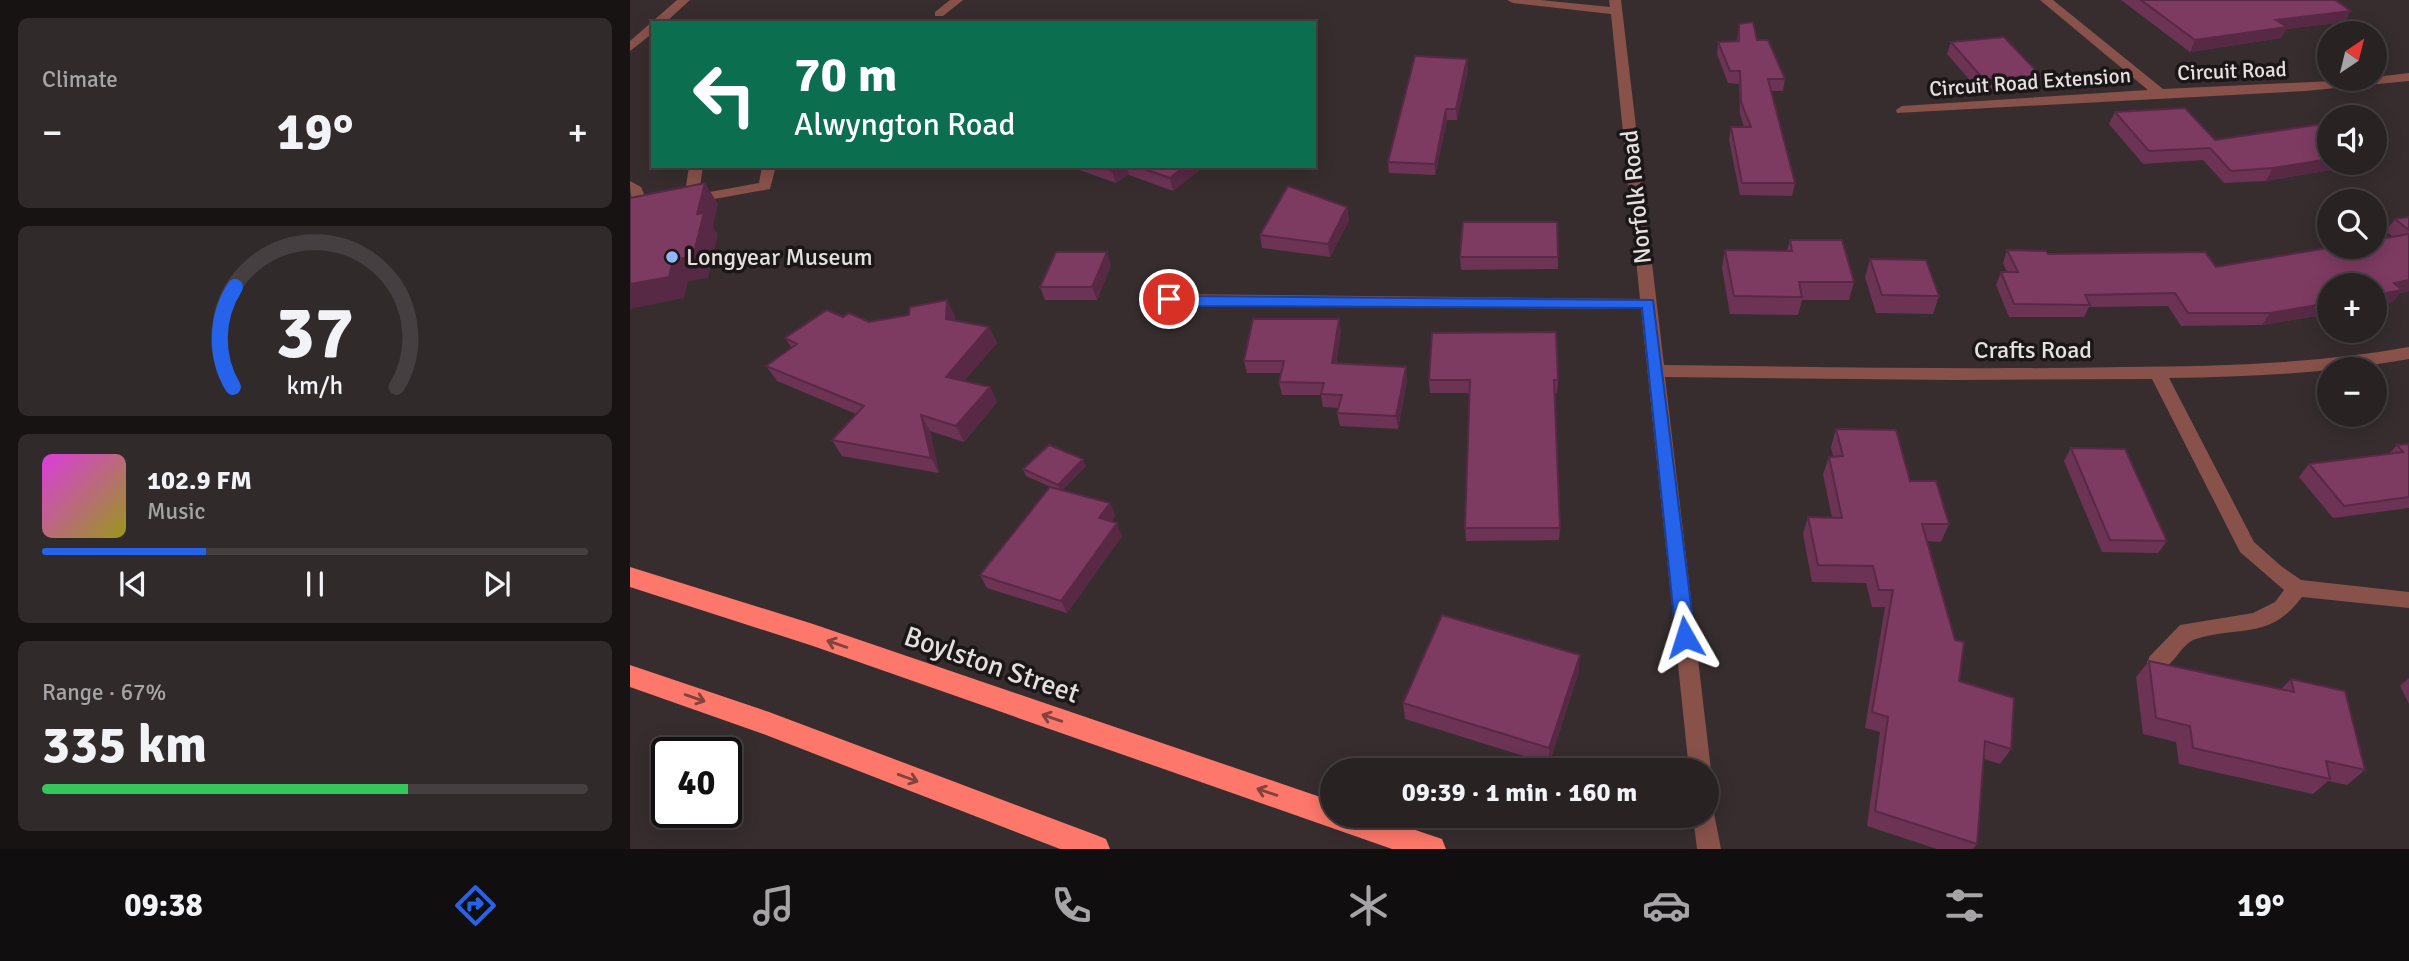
<!DOCTYPE html>
<meta charset="utf-8">
<style>
body{margin:0;font-family:Signika,sans-serif;background:#312a2b;color:#f1f3f6;height:100vh;display:flex;flex-direction:column;font-size:26px;white-space:nowrap}
*{box-sizing:border-box;margin:0}
p{font-size:23px;color:#a5a4a6}
.icon{flex:none;width:38px;height:38px;fill:none;stroke:currentColor;stroke-width:2;stroke-linecap:round;stroke-linejoin:round}
.map{position:relative;flex:1;overflow:hidden}
.details{display:flex;flex-direction:column;gap:18px;padding:18px;background:#171313;width:630px}
.details>*{flex:none}
.banner{position:absolute;left:21px;top:21px;width:665px;height:147px;border-radius:0px;box-shadow:0 4px 18px #0003,0 0 0 2px #453f41;background:#0b6e4f;color:#fff;overflow:hidden}
.needle{width:46px;rotate:35deg}
.buttons{position:absolute;left:1687px;top:21px;display:grid;gap:14px}
.buttons a{display:grid;place-items:center;width:70px;height:70px;border-radius:50%;background:#292223;box-shadow:0 4px 18px #0003,0 0 0 2px #453f41;font-size:35px}
.speed{position:absolute;left:21px;top:737px;display:flex;gap:14px;font-size:35px;font-weight:700;text-align:center}
.speed>*{display:grid;place-content:center;width:91px;height:91px;border-radius:50%;background:#292223;box-shadow:0 4px 18px #0003,0 0 0 2px #453f41;line-height:1}
.speed .limit{border:4px solid #111;border-radius:10px;background:#fff;color:#111}
.pin{position:absolute;display:grid;place-items:center;width:60px;height:60px;color:#fff;margin:-30px;border:4px solid #fff;border-radius:50%;box-shadow:0 2px 7px #0007}
.me{position:absolute;width:77px;margin:-38px;rotate:354deg;stroke-linejoin:round;filter:drop-shadow(0 0 5px #0008)}
.turn{display:flex;align-items:center;gap:24px;height:147px;padding:0 28px;font-size:32px}
.turn .icon{width:91px;height:91px;stroke-width:2.5}
.turn b{display:block;font-size:49px;line-height:60px}
.big{font-size:52px;font-weight:700;line-height:1.1}
.details .card{flex:1;display:flex;flex-direction:column;justify-content:center;gap:10px;min-width:0;padding:0 24px;border-radius:10px;background:#312a2b}
.details .dial{align-items:center;gap:0}
.dial svg{height:182px;overflow:visible;fill:none;stroke:#453f41;stroke-width:7;stroke-linecap:round;text-anchor:middle}
.dial text{fill:#f1f3f6;stroke:none}
.song{display:flex;align-items:center;gap:21px}
.cover{width:84px;height:84px;border-radius:10px;background:linear-gradient(135deg,hsl(300 70% 55%),hsl(60 70% 35%))}
.played{height:7px;border-radius:4px;background:linear-gradient(90deg,#2563eb 30%,#453f41 30%)}
.keys{display:flex;justify-content:space-around;direction:ltr}
.heat{display:flex;justify-content:space-between;align-items:center;font-size:38px;direction:ltr}
.charge{height:10px;border-radius:5px;background:linear-gradient(90deg,#34c759 67%,#453f41 0)}
.trip{position:absolute;left:690px;top:758px;width:399px;height:70px;border-radius:35px;background:#292223;box-shadow:0 4px 18px #0003,0 0 0 2px #453f41;font-weight:700;line-height:70px;text-align:center}
.tab-bar{display:flex;height:112px;justify-content:space-around;align-items:center;background:#100e0e;color:#a5a4a6}
.tab-bar .icon{width:49px;height:49px}
.tab-bar .active{color:#2563eb}
.tab-bar b{font-size:32px;color:#f1f3f6}
main{display:flex;flex:1;min-height:0}
.map>svg:first-child{display:block}
</style>
<main>
<section class="details">
<div class="card"><p>Climate</p>
<div class="heat"><a>−</a><b class="big">19°</b><a>+</a></div>
</div>
<div class="card dial"><svg viewBox="0 0 100 80">
<path d="M14 69A42 42 0 1 1 86 69"/>
<path d="M14 69A42 42 0 0 1 15 25" stroke="#2563eb"/>
<text x="50" y="56" font-size="32" font-weight="700">37</text>
<text x="50" y="72" font-size="11">km/h</text>
</svg></div>
<div class="card">
<div class="song"><i class="cover"></i><div><b>102.9 FM</b><p>Music</p></div></div>
<div class="played"></div>
<div class="keys"><svg class="icon" aria-label="previous" viewBox="0 0 24 24"><path d="M18 5L8 12l10 7zM5 5v14"/></svg><svg class="icon" aria-label="pause" viewBox="0 0 24 24"><path d="M8 5v14M16 5v14"/></svg><svg class="icon" aria-label="next" viewBox="0 0 24 24"><path d="M6 5l10 7-10 7zM19 5v14"/></svg></div>
</div>
<div class="card"><p>Range · 67%</p><b class="big">335 km</b><div class="charge"></div></div>
</section>
<div class="map">
<svg width="1779" height="849" viewBox="0 0 1779 849">
<rect width="100%" height="100%" fill="#372d2f"/>
<g fill="none" stroke-linecap="round" stroke-linejoin="round">
<path fill="#88524a" fill-rule="evenodd" d="M47,0H60L35,23H23V33L0,51V41Z
M320,0H333L313,16H305V12Z
M877,0H910L980,7L979,0H991L1034,365C1187,367 1341,370 1494,367C1590,366 1685,364 1779,347V359C1699,373 1621,377 1539,378L1624,542L1651,566L1671,580L1779,592V608L1672,597C1639,641 1610,625 1566,639C1548,644 1542,677 1520,668L1517,662L1520,656L1550,625L1623,613L1645,602L1654,590L1610,552L1522,379L1325,380L1035,377L1081,770L1076,778V770H1059L1011,309L578,306L539,304L531,299L539,294L1010,299L981,14L883,3Z
M1410,0H1423L1533,89L1745,79V77L1779,73V81L1675,91L1267,113L1266,110L1272,106L1518,90Z
M59,166H73L69,194L129,183L132,166H146L140,189L62,203L54,199Z
M0,181L11,187L20,208L18,211L13,212C1,209 0,191 0,181Z
M1076,805L1083,808L1091,849H1067L1063,816H1076Z"/>
<path fill="#fd786a" fill-rule="evenodd" d="M0,567L183,624L702,801V816H744L812,839L816,849H762L183,646L0,587Z
M0,665L139,712L466,835L476,839L480,849H430L136,735L0,687Z"/>
</g>
<path fill="#6c3354" d="M1491,0H1707H1705L1715,22L1656,29L1651,38L1560,52Z
M1109,24L1127,40L1155,79L1153,91H1141L1165,183L1162,196L1110,195L1099,140L1101,127H1114L1110,114L1109,84L1098,83L1087,54L1088,42L1107,41Z
M1321,42L1410,75L1405,87L1351,93L1317,54Z
M838,70L827,120H817L805,175L759,173L758,162Z
M1485,112L1585,140L1699,163H1742L1636,181L1594,183L1573,160L1513,164L1479,124Z
M443,166H572V168L543,191L499,175V174L486,183L444,168Z
M717,207L719,220L700,257L632,248L630,235Z
M1779,217V291L1770,293L1763,302L1699,285V314L1632,325L1551,326L1538,306L1459,307L1454,317H1379L1366,285L1371,272H1377L1373,263L1377,250L1586,267L1763,237L1756,231L1765,219Z
M1160,240L1224,282L1219,300H1172L1168,315L1100,314L1092,268L1095,250L1157,251Z
M830,257H928V269L831,270Z
M1240,259L1309,296L1303,314L1246,313L1235,277Z
M481,265L467,300H415L410,287Z
M325,316V321L359,327L367,343L334,381L360,387L367,402L334,442L300,431L309,473L212,456L202,440L226,414L147,381L136,366L162,348L155,338L213,317L239,322Z
M711,331L706,364L777,380L768,429L710,426L707,413L709,408L693,407L691,395H652L649,382L651,373H617L614,361Z
M799,380H928L927,393H925L930,528L929,540L836,541L835,528L840,393H800Z
M1206,429L1280,481L1319,524L1311,542L1297,541L1329,681L1381,749L1370,764L1354,759L1347,844L1343,849H1307L1237,826L1250,732L1235,728L1255,607H1242L1236,583L1182,582L1173,534L1178,517H1202L1193,474L1199,457L1203,456L1201,447Z
M1779,444V508L1703,518L1669,477L1679,464L1759,454L1767,445Z
M1441,448L1537,541L1528,553L1472,552L1434,461Z
M456,466L432,490L480,503L485,516L481,522L492,536L437,613L357,588L350,575L421,487L396,476L393,469Z
M1519,661L1651,689L1661,679L1735,770L1717,785L1698,781L1683,794L1549,764L1546,742L1513,734L1506,677Z
M949,671L919,764L775,719L773,703Z
M1779,678V704L1770,686Z"/>
<path fill="#582945" d="M1721,11L1715,22L1656,29L1651,38L1560,52L1565,40L1646,20Z
M837,59L838,70L827,120L826,109Z
M816,109L817,120L805,175V164Z
M684,124H686L688,136L684,138Z
M1699,159V163H1742L1636,181L1643,168Z
M488,166H496L499,174L486,183L482,171Z
M555,166H572V168L543,191L540,178Z
M75,183L88,204L83,227L88,234L78,278L58,281L54,298L0,309V284L43,260L67,214Z
M717,207L719,220L700,257L698,244Z
M477,252L481,265L467,300L462,287Z
M1779,280V291L1770,293L1763,302L1745,306V295L1764,283Z
M317,300L325,316L324,335L316,319Z
M1699,303V314L1632,325L1640,313Z
M709,319L711,331L704,376L702,363Z
M359,327L367,343L324,393L316,377Z
M776,367L777,380L768,429L766,416Z
M360,387L367,402L334,442L326,426Z
M291,415L300,431L309,473L301,458Z
M453,459L456,466L431,492L428,485Z
M480,503L485,516L474,531L469,518Z
M487,523L492,536L437,613L431,601Z
M950,655L949,671L919,764V748Z"/>
<path fill="#7e3b62" stroke="#582945" stroke-width="2" d="M1511,0H1705L1721,11L1646,20L1657,27L1565,40Z
M1123,22L1127,40H1138L1155,79H1138L1165,183H1112L1101,127H1121L1111,102L1110,71H1100L1088,42L1109,41V24Z
M1374,37L1410,75L1355,81L1321,42Z
M785,56L837,59L826,109H816L805,164L758,162Z
M1555,108L1585,140L1699,123V159L1643,168L1601,171L1580,148L1519,151L1485,112Z
M470,166H488L482,171Z
M506,166H555L540,178Z
M75,183L67,214L74,213L63,256L43,260L39,277L0,284V198Z
M658,186L717,207L698,244L630,235Z
M1779,217V230L1765,219Z
M833,222H927L928,257H830Z
M1779,234V280L1764,283L1772,290L1745,295V285H1699V303L1640,313H1558L1545,293L1455,295L1460,305L1384,304L1371,272H1388L1377,250L1416,251L1418,254L1575,252L1586,267L1703,247H1745V240Z
M1160,240H1212L1224,282H1169L1172,297L1104,296L1095,250L1162,251Z
M426,252H477L462,287H410Z
M1240,259L1296,260L1309,296L1252,295Z
M317,300L316,319L359,327L316,377L360,387L326,426L291,415L301,458L202,440L234,406L136,366L167,344L155,338L197,310L213,317L219,313L239,322L279,315L280,307Z
M623,319H709L702,363L776,367L766,416L707,413L712,395L691,394L694,383L649,382L654,361H614Z
M926,332L928,380H924L930,528H835L840,380H799L802,333Z
M1206,429L1266,430L1280,481H1306L1319,524H1292L1325,640L1334,642L1329,681L1384,698L1381,749L1355,741L1347,844L1245,811L1258,717L1242,712L1263,590H1249L1243,566L1188,565L1178,517L1212,518L1199,457L1213,456Z
M1779,444V497L1714,506L1679,464L1773,452L1767,445Z
M419,445L453,459L428,485L393,469Z
M1441,448L1495,449L1537,541L1480,540Z
M420,487L480,503L469,518L487,523L431,601L350,575Z
M812,615L950,655L919,748L773,703Z
M1519,661L1664,692L1661,679L1715,691L1735,770L1696,761L1700,779L1563,748L1560,726L1526,718Z"/>
<defs><path id="oneway-shaft" d="M-6 0H5M1.5-3L5.5 0L1.5 3" fill="none" stroke-width="1.6" stroke-linecap="round" stroke-linejoin="round" transform="scale(1.75)"/></defs>
<g stroke="#81433d">
<use href="#oneway-shaft" transform="translate(207 644) rotate(-161)"/>
<use href="#oneway-shaft" transform="translate(65 698) rotate(19)"/>
<use href="#oneway-shaft" transform="translate(422 718) rotate(-161)"/>
<use href="#oneway-shaft" transform="translate(278 778) rotate(20)"/>
<use href="#oneway-shaft" transform="translate(637 792) rotate(-161)"/>
</g>
<path fill="#2563eb" stroke="#184099" stroke-width="2" d="M539,294L557,296L1023,300L1065,637L1062,643L1055,645L1049,643L1046,637L1012,308L557,306L534,302L532,299Z"/>
<circle fill="#92b7fd" stroke="#1b1718" stroke-width="2.5" cx="42" cy="257" r="7"/>
<g text-anchor="middle" stroke-width="7" stroke-linejoin="round" paint-order="stroke">
<g font-size="21" fill="#e6dfe0" stroke="#1b1718">
<text transform="translate(1602 71) rotate(-2)" y="7">Circuit Road</text>
<text transform="translate(1400 82) rotate(-4)" y="7">Circuit Road Extension</text>
</g>
<g font-size="24" fill="#e6dfe0" stroke="#1b1718">
<text transform="translate(1006 197) rotate(-96)" y="8">Norfolk Road</text>
<text x="1403" y="358">Crafts Road</text>
</g>
<g font-size="24" fill="#e6dfe0" stroke="#1b1718" text-anchor="start">
<text x="56" y="265">Longyear Museum</text>
</g>
<g font-size="28" fill="#e6dfe0" stroke="#1b1718">
<text transform="translate(362 664) rotate(19)" y="10">Boylston Street</text>
</g>
</g>
</svg>
<div class="buttons">
<a><svg class="needle" viewBox="-14 -14 28 28"><path d="M0-13l5 13h-10z" fill="#e53935"/><path d="M0 13l5-13h-10z" fill="#a5a4a6"/></svg></a>
<a><svg class="icon" aria-label="sound" viewBox="0 0 24 24"><path d="M4 9h4l5-4v14l-5-4H4zM17 9q2 3 0 6"/></svg></a>
<a><svg class="icon" aria-label="search" viewBox="0 0 24 24"><circle cx="10" cy="10" r="6"/><path d="M15 15l6 6"/></svg></a>
<a>+</a>
<a>−</a>
</div>
<div class="speed"><div class="limit">40</div></div>
<div class="pin" style="left:539px;top:299px;background:#d93025"><svg class="icon" aria-label="arrive" viewBox="0 0 24 24"><path d="M6 21V4h12l-3 4 3 4H6"/></svg></div>
<svg class="me" style="left:1055px;top:637px" viewBox="-20 -20 40 40"><path d="M0-17L14 15 0 8-14 15z" fill="#2563eb" stroke="#fff" stroke-width="4"/></svg>
<div class="trip">09:39 · 1 min · 160 m</div>
<div class="banner">
<div class="turn"><svg class="icon" aria-label="left" viewBox="0 0 24 24"><path d="M17 20v-9H6M10 6l-5 5 5 5"/></svg><div><b>70 m</b>Alwyngton Road</div></div>
</div>
</div>
</main>
<nav class="tab-bar">
<b>09:38</b>
<svg class="icon active" aria-label="directions" viewBox="0 0 24 24"><path d="M12 3l9 9-9 9-9-9zM9 14v-3h6M13 9l2 2-2 2"/></svg>
<svg class="icon" aria-label="music" viewBox="0 0 24 24"><path d="M9 18V5l10-2v13"/><circle cx="6" cy="18" r="3"/><circle cx="16" cy="16" r="3"/></svg>
<svg class="icon" aria-label="phone" viewBox="0 0 24 24"><path d="M5 4h4l2 5-3 2q2 4 5 5l2-3 5 2v4C11 20 4 13 5 4z"/></svg>
<svg class="icon" aria-label="climate" viewBox="0 0 24 24"><path d="M12 3v18M4 7l16 10M4 17L20 7"/></svg>
<svg class="icon" aria-label="car" viewBox="0 0 24 24"><path d="M5 17H2v-5l4-1 3-4h7l3 4 3 1v5h-3M9 17h6M6 11h13"/><circle cx="7" cy="17" r="2"/><circle cx="17" cy="17" r="2"/></svg>
<svg class="icon" aria-label="filters" viewBox="0 0 24 24"><path d="M4 7h16M4 17h16"/><circle cx="9" cy="7" r="2"/><circle cx="15" cy="17" r="2"/></svg>
<b>19°</b>
</nav>
